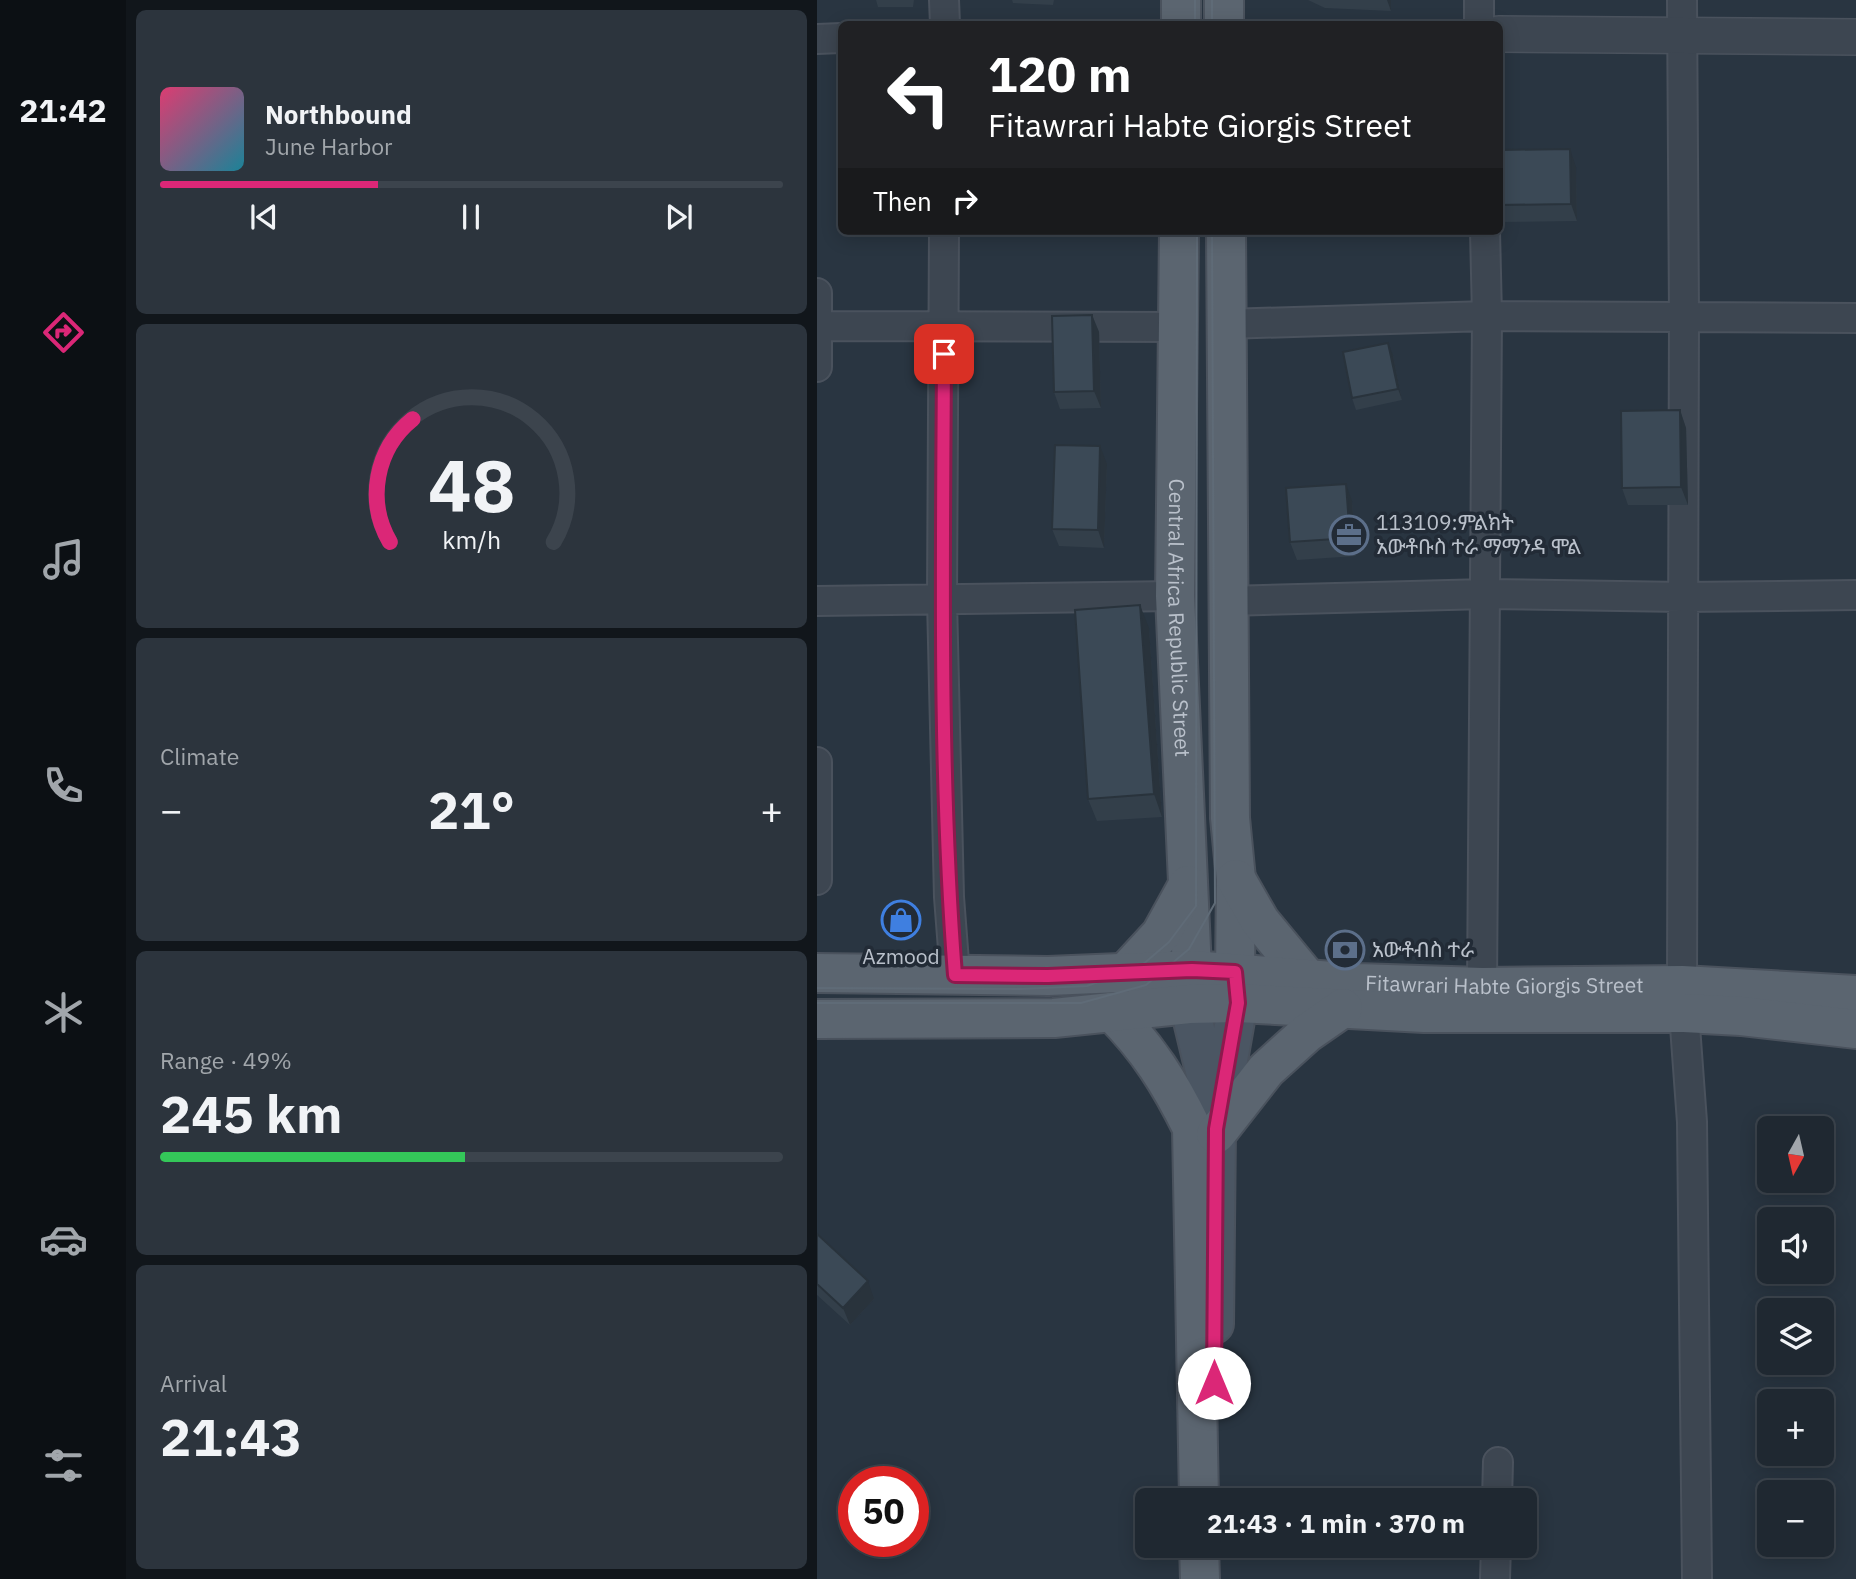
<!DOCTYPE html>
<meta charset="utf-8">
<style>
body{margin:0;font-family:"IBM Plex Sans","Noto Sans Ethiopic",sans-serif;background:#2c343d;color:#f1f3f6;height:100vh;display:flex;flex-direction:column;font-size:26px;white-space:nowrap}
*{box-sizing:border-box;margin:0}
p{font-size:23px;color:#a1a6ab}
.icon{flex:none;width:38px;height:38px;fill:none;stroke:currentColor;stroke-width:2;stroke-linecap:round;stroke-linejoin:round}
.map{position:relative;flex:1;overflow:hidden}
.details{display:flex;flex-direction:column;gap:10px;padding:10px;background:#11161b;width:691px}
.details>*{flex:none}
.hud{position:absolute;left:21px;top:21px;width:665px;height:214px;border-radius:10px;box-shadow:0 4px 18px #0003,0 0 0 2px #3c444d;background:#202124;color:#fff;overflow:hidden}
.needle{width:46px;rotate:188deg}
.fabs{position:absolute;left:940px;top:1116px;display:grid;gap:14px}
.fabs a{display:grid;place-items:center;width:77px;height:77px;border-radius:10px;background:#1f2831;box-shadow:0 4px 18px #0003,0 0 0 2px #3c444d;font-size:35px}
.speed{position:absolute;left:21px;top:1466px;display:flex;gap:14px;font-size:35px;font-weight:700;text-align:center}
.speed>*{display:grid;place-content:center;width:91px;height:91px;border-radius:50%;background:#1f2831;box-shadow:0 4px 18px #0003,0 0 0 2px #3c444d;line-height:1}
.speed .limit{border:10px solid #d22;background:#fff;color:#111}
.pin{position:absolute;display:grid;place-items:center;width:60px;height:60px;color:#fff;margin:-30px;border-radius:14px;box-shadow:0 4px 10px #0006}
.me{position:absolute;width:77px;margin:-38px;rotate:0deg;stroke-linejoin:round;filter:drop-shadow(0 0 5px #0008)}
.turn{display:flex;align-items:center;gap:24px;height:147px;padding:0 35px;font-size:32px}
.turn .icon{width:91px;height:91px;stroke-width:2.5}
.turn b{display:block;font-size:49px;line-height:60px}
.then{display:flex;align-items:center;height:66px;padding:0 35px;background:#0003;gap:14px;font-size:26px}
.big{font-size:52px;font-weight:700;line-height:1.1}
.details .widget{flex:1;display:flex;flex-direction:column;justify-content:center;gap:10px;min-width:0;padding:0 24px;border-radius:10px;background:#2c343d}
.details .dial{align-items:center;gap:0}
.dial svg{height:182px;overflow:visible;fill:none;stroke:#3c444d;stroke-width:7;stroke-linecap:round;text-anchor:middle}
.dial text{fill:#f1f3f6;stroke:none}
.song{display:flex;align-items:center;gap:21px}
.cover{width:84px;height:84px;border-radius:10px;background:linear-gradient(135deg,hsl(340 70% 55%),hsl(190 70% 35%))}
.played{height:7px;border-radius:4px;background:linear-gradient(90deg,#db2777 35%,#3c444d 35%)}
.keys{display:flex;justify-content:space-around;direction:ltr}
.heat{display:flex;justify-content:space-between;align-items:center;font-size:38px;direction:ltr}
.charge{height:10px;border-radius:5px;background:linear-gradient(90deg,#34c759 49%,#3c444d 0)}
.trip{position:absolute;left:318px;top:1488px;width:402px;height:70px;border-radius:10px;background:#1f2831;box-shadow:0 4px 18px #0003,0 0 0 2px #3c444d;font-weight:700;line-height:70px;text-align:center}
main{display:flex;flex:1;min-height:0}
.menu{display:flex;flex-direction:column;width:126px;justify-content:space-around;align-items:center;background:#0c1014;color:#a1a6ab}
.menu .icon{width:49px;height:49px}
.menu .active{color:#db2777}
.menu b{font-size:32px;color:#f1f3f6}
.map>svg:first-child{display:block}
</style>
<main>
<nav class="menu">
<b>21:42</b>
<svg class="icon active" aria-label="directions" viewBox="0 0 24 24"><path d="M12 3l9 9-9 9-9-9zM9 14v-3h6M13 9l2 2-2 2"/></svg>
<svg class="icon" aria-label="music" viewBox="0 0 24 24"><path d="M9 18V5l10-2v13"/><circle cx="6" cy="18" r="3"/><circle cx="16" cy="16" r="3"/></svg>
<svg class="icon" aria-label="phone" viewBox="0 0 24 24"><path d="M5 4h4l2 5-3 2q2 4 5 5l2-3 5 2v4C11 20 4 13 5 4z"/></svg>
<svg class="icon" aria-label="climate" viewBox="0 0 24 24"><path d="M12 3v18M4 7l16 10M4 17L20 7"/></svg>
<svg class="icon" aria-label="car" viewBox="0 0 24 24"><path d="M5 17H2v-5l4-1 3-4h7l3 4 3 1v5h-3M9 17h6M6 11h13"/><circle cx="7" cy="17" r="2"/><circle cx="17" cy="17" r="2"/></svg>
<svg class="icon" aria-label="filters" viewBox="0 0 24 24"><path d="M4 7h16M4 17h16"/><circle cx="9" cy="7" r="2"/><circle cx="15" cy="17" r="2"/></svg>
</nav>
<section class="details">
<div class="widget">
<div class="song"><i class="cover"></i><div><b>Northbound</b><p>June Harbor</p></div></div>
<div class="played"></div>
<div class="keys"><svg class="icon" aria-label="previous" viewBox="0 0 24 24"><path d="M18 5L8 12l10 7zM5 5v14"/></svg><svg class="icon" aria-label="pause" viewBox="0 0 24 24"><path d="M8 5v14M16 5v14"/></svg><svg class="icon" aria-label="next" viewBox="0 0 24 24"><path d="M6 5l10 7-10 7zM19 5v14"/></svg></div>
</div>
<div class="widget dial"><svg viewBox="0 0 100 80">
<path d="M14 69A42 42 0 1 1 86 69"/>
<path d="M14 69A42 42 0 0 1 24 15" stroke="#db2777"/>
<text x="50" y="56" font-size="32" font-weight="700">48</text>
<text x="50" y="72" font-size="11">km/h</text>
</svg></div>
<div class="widget"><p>Climate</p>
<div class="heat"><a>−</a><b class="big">21°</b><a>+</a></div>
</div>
<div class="widget"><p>Range · 49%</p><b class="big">245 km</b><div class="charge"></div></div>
<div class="widget"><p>Arrival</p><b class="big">21:43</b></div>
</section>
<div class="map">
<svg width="1039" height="1579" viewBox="0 0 1039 1579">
<rect width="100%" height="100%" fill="#293541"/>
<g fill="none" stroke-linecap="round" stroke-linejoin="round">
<defs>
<path id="minor" d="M127,0L128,24
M865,0L867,317L865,985L875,1122L880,1579
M662,24V0
M0,39L24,38
M127,231L125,600L132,897L138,975
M0,293V367
M409,324L670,316L1039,318
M0,326L361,327
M0,601L358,596
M411,601L669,594L866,597L1039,595
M0,762V880
M665,987L670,316L668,231
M680,1500L681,1462
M678,1579L679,1545"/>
<path id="tertiary" d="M682,34L1039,37"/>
<path id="secondary" d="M372,1004L396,1104
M397,1324L399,1129L421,1003"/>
<g id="primary">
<path d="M364,0V24"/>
<path d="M407,0V24"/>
<path id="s1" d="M362,231L358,596L375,970L373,995"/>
<path d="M409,231L413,818L419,879L418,972L421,998"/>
<path d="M419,879L443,921L490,978"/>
<path d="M309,972L344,934L371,885"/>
<path id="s2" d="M0,973L231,976L375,970L540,983L665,987L865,985L1039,995"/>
<path d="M295,1012C331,1048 353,1083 375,1128L382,1500"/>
<path d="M0,1019L237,1018L372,1004L421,1003L607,1013H867L924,1016L1039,1029"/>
<path d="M399,1134L449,1070L490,1033L526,1008"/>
<path d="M382,1545L383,1579"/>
</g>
</defs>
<use href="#minor" stroke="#4a525d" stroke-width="32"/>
<use href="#tertiary" stroke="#4a525d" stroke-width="38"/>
<use href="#secondary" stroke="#4a525d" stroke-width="42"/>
<use href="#primary" stroke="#4a525d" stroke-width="42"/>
<use href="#minor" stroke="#3d4651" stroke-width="28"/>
<use href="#tertiary" stroke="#3d4651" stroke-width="35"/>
<use href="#secondary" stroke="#4b5663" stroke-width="38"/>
<use href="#primary" stroke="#5b6570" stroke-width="38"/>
<path stroke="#5f6b77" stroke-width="2" d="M378,0V24
M395,0V24
M0,988L205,989L270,986L324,966L352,942L379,906L380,231
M0,1003H264L329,985L372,949L398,903L395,231"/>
</g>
<path fill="#333f4a" d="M59,0H97L96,7H61Z
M195,0H237L236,5L196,3Z
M491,0H574V11L508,8Z
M682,150L759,167L760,221L682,222Z
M275,315L282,332L284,408L243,409L237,392Z
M576,355L585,400L539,410L535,398Z
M863,410L869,428L871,505H811L805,488Z
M290,464L287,548L242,546L235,529Z
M535,501L539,556L480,560L473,542Z
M332,628L345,817L280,821L271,799Z
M0,1234L57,1299L33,1325L0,1295Z"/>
<path fill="#29333c" d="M570,0H574V11Z
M753,149L759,167L760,221L754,204Z
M275,315L282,332L284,408L277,391Z
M571,343L576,355L585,400L581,389Z
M863,410L869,428L871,505L864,487Z
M283,446L290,464L287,548L281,530Z
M529,484L535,501L539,556L533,538Z
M323,605L332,628L345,817L337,794Z
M51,1281L57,1299L33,1325L26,1308Z"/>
<path fill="#3b4956" stroke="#29333c" stroke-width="2" d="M753,149L754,204L682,205V150Z
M275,315L277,391L237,392L235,316Z
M571,343L581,389L535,398L526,352Z
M863,410L864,487L805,488L804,411Z
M238,445L283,446L281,530L235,529Z
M529,484L533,538L473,542L469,488Z
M323,605L337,794L271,799L258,610Z
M0,1234L51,1281L26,1308L0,1284Z"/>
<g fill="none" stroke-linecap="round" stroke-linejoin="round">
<defs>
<path id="route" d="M127,354C126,561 122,769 138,975L231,976L375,970L418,972L421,1003L399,1129L397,1383"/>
</defs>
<use href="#route" stroke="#8e194d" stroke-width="18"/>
<use href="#route" stroke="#db2777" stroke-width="12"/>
</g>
<defs>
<symbol id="office-ring" viewBox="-11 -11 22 22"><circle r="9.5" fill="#222b36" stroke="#5c6f8a" stroke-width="1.5"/><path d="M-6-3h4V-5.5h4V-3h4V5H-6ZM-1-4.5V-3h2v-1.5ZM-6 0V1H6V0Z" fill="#5c6f8a"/></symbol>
<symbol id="shop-ring" viewBox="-11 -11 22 22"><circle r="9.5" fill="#222b36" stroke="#3f7fe0" stroke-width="1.5"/><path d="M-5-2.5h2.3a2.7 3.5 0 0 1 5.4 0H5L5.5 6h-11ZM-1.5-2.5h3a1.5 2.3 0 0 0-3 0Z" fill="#3f7fe0"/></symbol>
<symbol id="bank-ring" viewBox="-11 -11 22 22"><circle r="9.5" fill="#222b36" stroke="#5c6f8a" stroke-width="1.5"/><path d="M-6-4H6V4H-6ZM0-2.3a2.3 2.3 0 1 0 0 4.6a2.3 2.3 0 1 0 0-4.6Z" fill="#5c6f8a"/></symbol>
</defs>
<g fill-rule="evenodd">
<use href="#office-ring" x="510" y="513" width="44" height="44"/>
<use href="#shop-ring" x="62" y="898" width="44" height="44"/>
<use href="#bank-ring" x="506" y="928" width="44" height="44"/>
</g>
<g text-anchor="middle" stroke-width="7" stroke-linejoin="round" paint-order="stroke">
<g font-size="21" fill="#bac1cb" stroke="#222b36" text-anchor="start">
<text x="559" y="530">113109:ምልክት<tspan x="559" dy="24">አውቶቡስ ተራ ማማንዳ ሞል</tspan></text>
<text x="555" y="957">አውቶብስ ተራ</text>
<text x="84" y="964" text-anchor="middle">Azmood</text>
</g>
<g font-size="21" fill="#bac1cb" stroke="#222b36">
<text dy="7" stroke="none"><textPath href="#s1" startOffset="387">Central Africa Republic Street</textPath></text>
<text dy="7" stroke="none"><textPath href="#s2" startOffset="688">Fitawrari Habte Giorgis Street</textPath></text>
</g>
</g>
</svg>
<div class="fabs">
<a><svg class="needle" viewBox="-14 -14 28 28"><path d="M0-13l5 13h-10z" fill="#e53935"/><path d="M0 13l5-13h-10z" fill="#a1a6ab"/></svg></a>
<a><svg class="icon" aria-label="sound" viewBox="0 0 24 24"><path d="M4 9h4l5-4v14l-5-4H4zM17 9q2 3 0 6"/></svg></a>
<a><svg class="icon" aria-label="layers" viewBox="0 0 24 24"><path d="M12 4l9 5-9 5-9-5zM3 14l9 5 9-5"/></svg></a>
<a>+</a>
<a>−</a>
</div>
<div class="speed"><div class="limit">50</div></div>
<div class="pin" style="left:127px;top:354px;background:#d93025"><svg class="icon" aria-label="arrive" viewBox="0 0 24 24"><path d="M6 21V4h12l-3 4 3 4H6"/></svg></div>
<svg class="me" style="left:397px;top:1383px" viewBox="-20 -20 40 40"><circle r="19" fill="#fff"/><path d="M0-13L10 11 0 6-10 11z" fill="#db2777"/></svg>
<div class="trip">21:43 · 1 min · 370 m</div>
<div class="hud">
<div class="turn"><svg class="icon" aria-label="left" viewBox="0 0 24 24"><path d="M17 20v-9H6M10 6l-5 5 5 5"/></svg><div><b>120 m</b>Fitawrari Habte Giorgis Street</div></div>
<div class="then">Then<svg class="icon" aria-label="right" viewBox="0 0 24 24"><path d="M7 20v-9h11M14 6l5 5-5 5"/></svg></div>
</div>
</div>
</main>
